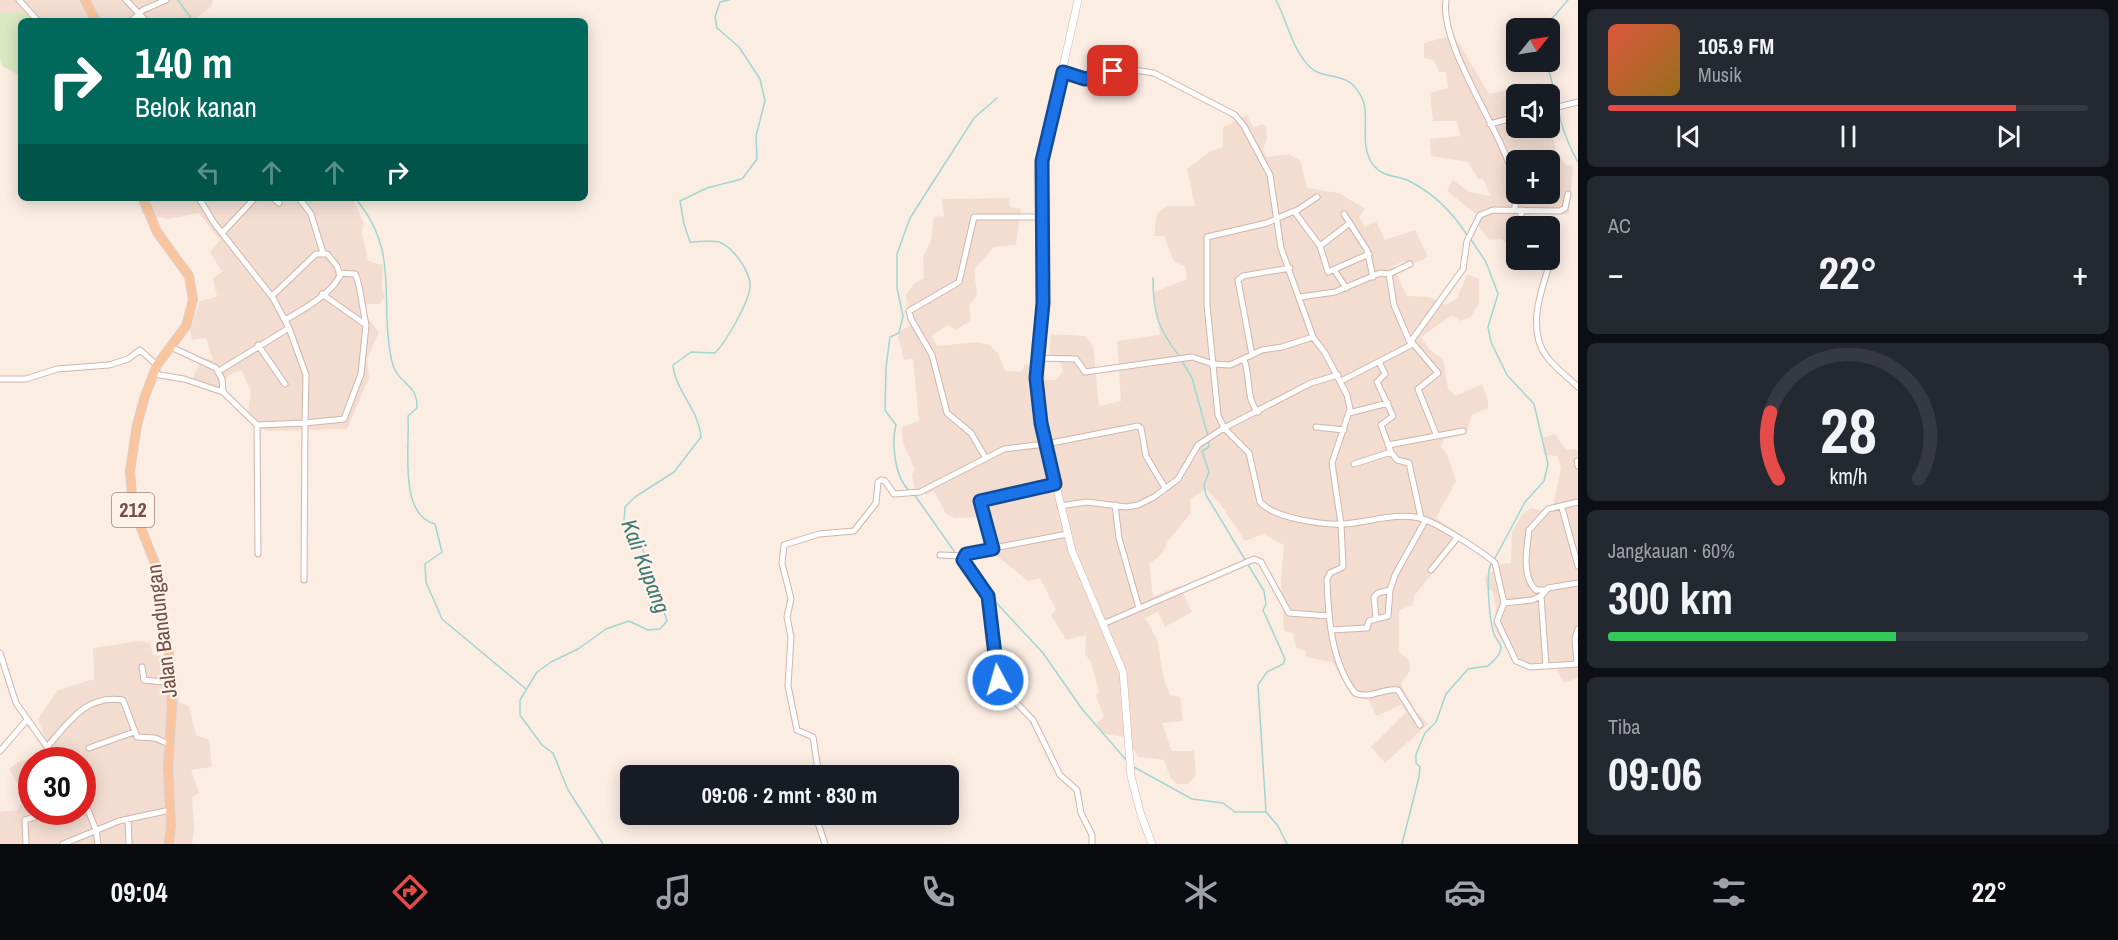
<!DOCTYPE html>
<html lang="id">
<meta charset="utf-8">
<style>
body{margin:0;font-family:"Archivo Narrow",sans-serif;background:#242831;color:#f1f3f6;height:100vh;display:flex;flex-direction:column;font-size:22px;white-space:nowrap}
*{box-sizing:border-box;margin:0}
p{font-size:20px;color:#9ea1a6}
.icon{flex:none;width:33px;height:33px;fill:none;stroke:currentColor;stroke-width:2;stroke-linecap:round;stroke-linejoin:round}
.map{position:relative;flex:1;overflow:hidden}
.drawer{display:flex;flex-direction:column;gap:9px;padding:9px;background:#0d0f14;width:540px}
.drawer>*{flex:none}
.top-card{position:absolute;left:18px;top:18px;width:570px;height:183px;border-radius:9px;box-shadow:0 3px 15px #0003;background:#00695c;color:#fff;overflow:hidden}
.needle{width:39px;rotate:60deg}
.buttons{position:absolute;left:1506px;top:18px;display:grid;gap:12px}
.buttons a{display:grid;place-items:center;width:54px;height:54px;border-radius:9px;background:#171b24;box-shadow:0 3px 15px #0003;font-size:30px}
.speed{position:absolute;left:18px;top:747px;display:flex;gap:12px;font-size:30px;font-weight:700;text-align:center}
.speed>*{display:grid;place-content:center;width:78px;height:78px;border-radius:50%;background:#171b24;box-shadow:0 3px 15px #0003;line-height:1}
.speed .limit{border:9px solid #d22;background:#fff;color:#111}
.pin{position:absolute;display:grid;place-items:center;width:51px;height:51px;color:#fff;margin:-26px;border-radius:12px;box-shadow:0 3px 9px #0006}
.me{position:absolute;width:66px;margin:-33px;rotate:354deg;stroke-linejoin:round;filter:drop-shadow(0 0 4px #0008)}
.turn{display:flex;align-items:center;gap:21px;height:126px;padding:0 18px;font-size:27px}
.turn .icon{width:78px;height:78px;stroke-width:2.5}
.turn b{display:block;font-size:42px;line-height:51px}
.lanes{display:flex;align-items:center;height:57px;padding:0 18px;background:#0003;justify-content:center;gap:30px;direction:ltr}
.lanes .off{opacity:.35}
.big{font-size:45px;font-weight:800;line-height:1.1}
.drawer .card{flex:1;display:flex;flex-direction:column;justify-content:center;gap:9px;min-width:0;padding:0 21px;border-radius:9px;background:#242831}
.drawer .dial{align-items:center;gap:0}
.dial svg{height:156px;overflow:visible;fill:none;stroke:#363941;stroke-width:7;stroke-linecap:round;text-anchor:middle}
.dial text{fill:#f1f3f6;stroke:none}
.song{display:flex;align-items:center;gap:18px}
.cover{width:72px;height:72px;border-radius:9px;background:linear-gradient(135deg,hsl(10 70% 55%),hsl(40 70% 35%))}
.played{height:6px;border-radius:3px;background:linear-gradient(90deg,#e54c49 85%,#363941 85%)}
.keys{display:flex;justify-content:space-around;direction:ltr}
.heat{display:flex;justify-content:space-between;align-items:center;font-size:33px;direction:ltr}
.charge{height:9px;border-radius:4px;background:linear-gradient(90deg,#34c759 60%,#363941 0)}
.trip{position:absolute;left:620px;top:765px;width:339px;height:60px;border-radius:9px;background:#171b24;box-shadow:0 3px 15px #0003;font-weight:800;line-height:60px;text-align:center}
.dock{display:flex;height:96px;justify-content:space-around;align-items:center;background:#090b0e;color:#9ea1a6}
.dock .icon{width:42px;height:42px}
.dock .active{color:#e54c49}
.dock b{font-size:27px;color:#f1f3f6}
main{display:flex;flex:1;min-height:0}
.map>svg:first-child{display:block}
</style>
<main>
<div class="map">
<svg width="1578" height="844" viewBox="0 0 1578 844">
<rect width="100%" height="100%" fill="#fcede3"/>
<path fill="#f3ddd1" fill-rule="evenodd" d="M0,0H213L212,6L199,16L197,21H33L28,16L7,14L0,11Z
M1454,35L1489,94L1539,83L1544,94H1516V128H1550V110L1553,120L1552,134L1557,153L1566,165L1573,166L1569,214L1525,215V226H1516V249L1501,239L1489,240L1478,225L1477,215L1447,191L1453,180L1469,192L1491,196L1483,179H1478L1468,162L1431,156L1430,139L1460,136L1457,121H1433L1430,93L1448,88L1446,72H1439L1434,60L1424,58V43ZM1516,160H1550V194H1516Z
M1247,115L1253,128L1261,124L1266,126L1267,139L1263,149L1267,157L1289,154L1300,160L1307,188L1339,193L1365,209L1359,217L1365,227L1376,221L1385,240L1415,230L1428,257L1412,264L1404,261L1393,266L1407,296L1429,297L1446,305L1457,298L1467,274L1479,279V302L1471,317L1460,321L1452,315L1421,337L1430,350L1443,359L1448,388L1455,396L1482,384L1488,401V408L1472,415L1466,434L1444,439L1441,447L1447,454L1456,481L1436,518L1463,536L1414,596L1413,605L1399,610V652L1409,660L1410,671L1401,684L1415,710L1428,724L1385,763L1371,747L1406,712L1401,705L1376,716L1369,700L1352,696L1332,662L1306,657V651L1296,648L1293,633L1284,631L1281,579L1284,545L1263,534L1245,541L1219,502L1206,489L1190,499L1191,513L1168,541L1161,555L1149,564L1153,597L1179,586L1192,612L1165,627L1158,612L1145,618L1157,639L1164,679L1170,695L1180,697L1183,721L1162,723L1172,751H1194L1196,775L1188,784H1176L1170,777L1164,760L1139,757L1124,737L1105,734L1100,729L1097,723L1104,717L1096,696L1099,692L1091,662L1085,654L1086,635L1066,640L1051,615L1056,610L1040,578L1028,581L991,551L979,517L955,518L946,514L934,491L926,495L914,487L912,474L915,470L903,443L902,427L919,421L913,359L904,360L898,336L902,330L910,326L905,310L908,306L906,295L914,284L924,278L923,257L931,241L934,217L944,216L942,199L1009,198L1010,207L1021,209L1016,245L994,247L974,270L977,295L969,305L971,320L956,330L948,325L931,336L937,346L976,342L990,345L998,354L1005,371L1021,372L1025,364L1044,368L1046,380H1056L1063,371L1059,357L1049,354L1051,334L1086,336L1093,346L1099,406L1121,401L1117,341L1160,335L1154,292L1187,279L1185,266L1174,262L1164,236H1154L1157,213L1168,206H1195L1187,169L1209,152L1223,147V127Z
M138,198H352L364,223L362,233L368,261L383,265L382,290L385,296L380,304H367L365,315L379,332L367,359L369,378L347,429L267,431L247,421L251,391L241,370L228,376L217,394L190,384L202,358L213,360L206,338L192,340L190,330L200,301L217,297L213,278L222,272L210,252L220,240L199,213L168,219L142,214Z
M1555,434L1566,450L1578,449V678L1564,683L1556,669L1530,668L1515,663L1493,626L1496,608L1493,592L1488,589L1484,578L1501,564L1511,563L1512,531L1522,515L1531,508L1552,512L1561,467L1557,456L1544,455L1543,438Z
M139,641L150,643L153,655L175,659L179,702L189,706L196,735L209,740L212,767L191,770L199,793L192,797L194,830L192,844H0V812L17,810L28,792L21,790L9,769L21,760L32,761V812H82V760H32L42,753L47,741L38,719L58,690L94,679L93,648Z"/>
<path fill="#dae9c2" d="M0,11L7,14L21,11L33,21H21V76L2,66L0,59Z"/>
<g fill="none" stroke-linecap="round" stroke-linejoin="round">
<path stroke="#9ed7d4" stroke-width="1.5" d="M178,0L193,21
M1276,0C1287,21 1293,52 1311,68C1325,81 1347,69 1361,96C1372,116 1357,145 1374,166C1384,178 1399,175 1411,182C1434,194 1453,213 1467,235
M1544,28L1568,0
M1546,62C1559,99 1556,124 1578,162
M355,198C402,253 378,301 392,362C397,384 418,383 417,408L408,416C410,445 398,515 435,524L442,552L425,564L426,582L442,619L526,689
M1470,238L1486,262L1498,294L1488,327L1491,342L1507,375L1534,404L1548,464L1544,481L1525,502L1494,560
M1153,278C1153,313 1158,329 1180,357
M1182,361L1192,378L1208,436
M1208,440L1209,447L1202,451L1209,472L1204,485L1206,495L1264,591L1266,604L1263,610L1285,659L1283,664L1267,672L1258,685L1266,812
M910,491C895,479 891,443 896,425L885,410L886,367L890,337L899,333L903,316L897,288V254L910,218L974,118L997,98
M914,494L956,554
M991,597L1043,653L1082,709L1127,761
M1132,766L1192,799L1223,803L1235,812H1266L1278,826L1287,844
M603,844L568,790L553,753L542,745L520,715V700L537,672L551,662L578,649L606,629L629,621L648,630L660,629L667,621L643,550L624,521L625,507L635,497L674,472L701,437C699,410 675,390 673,365L691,352L715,353C726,342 749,302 750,287C751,272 733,247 719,242C711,240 699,242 690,242L684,224L680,201L707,188L742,179L757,159L756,136L765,101L760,79L739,47L717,28L715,17L720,2L729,0
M1402,844L1419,777L1420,767L1416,763V754L1425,733L1436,722L1446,694L1468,669L1488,666C1493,661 1501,655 1501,647C1500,642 1496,639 1494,634C1490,623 1485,574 1491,564"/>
<defs>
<path id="minor" d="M19,0L38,21
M126,0L146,21
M1446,0C1439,45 1501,130 1514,178C1517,188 1515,200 1515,210
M131,21L143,10L166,0
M1063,72L1079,80L1127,69L1154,73L1235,115L1244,126L1270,175L1281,248L1313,337L1325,353L1347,395L1350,409L1332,463L1341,524L1343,567L1330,573L1327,579C1328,616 1331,662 1355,693C1370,700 1384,687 1398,690L1420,725
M1550,109L1578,102
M1490,124L1516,117
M199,198L214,223L273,298L289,328L306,375L305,423L344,419L361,374L366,325L322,294
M273,198L279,203
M299,198L311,214L323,253
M1296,211L1317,197
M1344,214L1367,250L1373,277
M1519,226L1522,210
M222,233L253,200L252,198
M1320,246L1350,223
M1369,254L1328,272L1320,246L1294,211L1267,223L1207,237V305L1218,415L1224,428L1249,453L1260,502C1274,518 1322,525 1343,524C1367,523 1396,512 1420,518C1436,522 1483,552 1495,563L1504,603L1532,600L1541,596L1548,588L1578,583
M1548,260L1549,266C1540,293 1527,332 1547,357C1555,368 1568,377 1578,387
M1335,271L1346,288
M339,273L355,274C360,281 363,313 366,325
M1389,274L1410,264
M272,296L316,254H327L337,266L340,275C333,293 301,311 285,320
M1300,297L1335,292L1380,273L1389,274L1394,305L1411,345L1341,381
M258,345L285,384
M171,347L216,368L222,379L223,392
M1252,355L1238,280L1243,276L1290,268
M1038,358L1076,359L1085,372L1192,357L1213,364L1230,365L1262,350L1282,347L1313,337
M1244,360C1251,376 1245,398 1258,412
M1379,362L1385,374L1377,382L1393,416L1381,425L1391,452
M219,371L289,328
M154,374L184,379L223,392L257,425L305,423L304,580
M0,379H26L57,369L109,365L128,359L140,350L157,365
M1349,413L1388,403
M257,425L258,554
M1316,427L1344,430
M1436,434L1418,389L1438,373L1411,341L1463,269L1467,241L1480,215L1493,210L1560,211L1565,208L1568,194
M1388,445L1463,431
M985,457L971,433L947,413L932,355L911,319L909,311L959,282L974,217H1043
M1577,461L1578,466
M1354,464L1391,452L1397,460L1409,463L1421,518
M1115,505L1119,538L1139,608
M1060,506L1087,502L1126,507L1138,505L1154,497L1178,479L1198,445L1224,428L1311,383L1338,375
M1562,508L1578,566
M1067,534L973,552L966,554L963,560L988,596L991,632L1002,688L1033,720L1060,775L1077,790L1081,813L1092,835V844
M993,549L983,519L980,501L1055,484
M940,555L964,556
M1431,570L1457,538
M1545,590H1536C1521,577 1527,547 1529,530L1548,509L1578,502
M1541,596L1546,666
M1504,603L1497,621L1516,661L1530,667L1578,664
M1376,619L1388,616L1390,590
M1103,624L1254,559L1261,562L1289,613L1328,616
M1331,630L1367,628L1369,621L1376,619L1374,597L1378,593L1390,590L1395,575L1425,521
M0,653L16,703L47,747
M1577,664L1575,639L1578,629
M142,667L144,680L171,683
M89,748L134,732
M0,751L26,721
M60,760L47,747C69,722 86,694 123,700L137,737L155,738L169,744
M819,776L813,737L797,730L788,686L791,637L787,617L791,599L782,563L784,545L819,534L854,531L876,503L878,482L881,480L885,481L894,494L920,492L1004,449L1046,444L1138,426L1141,428L1146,456L1165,488
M82,795L96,830L98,844
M815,814L825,844
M128,819L129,844
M26,844L25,820L51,812
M63,844L119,821L170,810"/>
<path id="tertiary" d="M1078,0L1042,161L1044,256L1036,387L1041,423L1072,551L1123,672L1131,776L1141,815L1152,844"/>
<path id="primary" d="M85,0L96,21
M143,198L157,232L189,276L193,300L186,326L157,365L145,396L137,425L130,471L133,508L156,566L170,660L172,706L168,769L171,825L169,844"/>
</defs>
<use href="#minor" stroke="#cfb5ad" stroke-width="7"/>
<use href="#tertiary" stroke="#cfb5ad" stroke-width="8"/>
<use href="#primary" stroke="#d8cecc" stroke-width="10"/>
<use href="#minor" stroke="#fff" stroke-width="5"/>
<use href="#tertiary" stroke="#fff" stroke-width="7"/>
<use href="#primary" stroke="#fac49c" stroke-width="8"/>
</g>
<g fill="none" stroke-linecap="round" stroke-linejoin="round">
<defs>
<path id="route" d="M998,680L988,596L963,560L966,554L993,549L980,501L1055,484L1041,423L1036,378L1043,303L1042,161L1063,72L1085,79L1113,71"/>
</defs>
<use href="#route" stroke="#114b97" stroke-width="15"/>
<use href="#route" stroke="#1a73e8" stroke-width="10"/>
</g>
<g text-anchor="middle" stroke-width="4.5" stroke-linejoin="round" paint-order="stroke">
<rect fill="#fff2e9" stroke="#9e8179" stroke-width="1.5" x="112" y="493" width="42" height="34" rx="4.5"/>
<g font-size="20" font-weight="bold" fill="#745049">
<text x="133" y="517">212</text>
</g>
<g font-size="21" fill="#745049" stroke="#fff2e9">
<text transform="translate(162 631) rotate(-97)" y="7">Jalan Bandungan</text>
</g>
<g font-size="22" font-style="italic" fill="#3d7976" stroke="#fff2e9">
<text transform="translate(646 566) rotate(69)" y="8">Kali Kupang</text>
</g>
</g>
</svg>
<div class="buttons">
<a><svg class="needle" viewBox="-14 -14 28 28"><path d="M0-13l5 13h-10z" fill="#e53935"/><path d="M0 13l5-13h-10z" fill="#9ea1a6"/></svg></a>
<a><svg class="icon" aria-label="sound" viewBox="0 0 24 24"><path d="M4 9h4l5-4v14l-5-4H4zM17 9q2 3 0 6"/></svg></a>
<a>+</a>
<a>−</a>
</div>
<div class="speed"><div class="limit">30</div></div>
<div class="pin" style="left:1113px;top:71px;background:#d93025"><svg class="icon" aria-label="arrive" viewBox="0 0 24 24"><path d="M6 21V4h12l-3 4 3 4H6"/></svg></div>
<svg class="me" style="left:998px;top:680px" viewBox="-20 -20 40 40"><circle r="17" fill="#1a73e8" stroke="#fff" stroke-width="3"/><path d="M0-11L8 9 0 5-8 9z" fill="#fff"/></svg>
<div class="trip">09:06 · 2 mnt · 830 m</div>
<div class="top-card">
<div class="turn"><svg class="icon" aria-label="right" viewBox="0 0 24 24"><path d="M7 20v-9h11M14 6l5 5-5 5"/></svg><div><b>140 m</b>Belok kanan</div></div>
<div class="lanes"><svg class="icon off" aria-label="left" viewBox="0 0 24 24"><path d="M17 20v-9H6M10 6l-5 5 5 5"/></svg><svg class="icon off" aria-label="ahead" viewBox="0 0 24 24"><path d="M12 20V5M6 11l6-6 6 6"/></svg><svg class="icon off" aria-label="ahead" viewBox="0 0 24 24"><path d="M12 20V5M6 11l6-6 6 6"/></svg><svg class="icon" aria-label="right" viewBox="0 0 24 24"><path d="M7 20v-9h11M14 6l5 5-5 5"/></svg></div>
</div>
</div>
<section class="drawer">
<div class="card">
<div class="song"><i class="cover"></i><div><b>105.9 FM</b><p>Musik</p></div></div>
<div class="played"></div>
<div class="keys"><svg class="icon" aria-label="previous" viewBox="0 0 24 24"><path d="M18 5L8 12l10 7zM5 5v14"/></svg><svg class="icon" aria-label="pause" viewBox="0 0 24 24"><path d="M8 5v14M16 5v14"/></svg><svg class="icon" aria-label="next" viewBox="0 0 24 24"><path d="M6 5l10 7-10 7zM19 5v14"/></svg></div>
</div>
<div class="card"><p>AC</p>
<div class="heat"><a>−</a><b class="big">22°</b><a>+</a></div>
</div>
<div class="card dial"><svg viewBox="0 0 100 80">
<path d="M14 69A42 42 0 1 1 86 69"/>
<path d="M14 69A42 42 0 0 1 10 35" stroke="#e54c49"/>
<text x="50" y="56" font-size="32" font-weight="700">28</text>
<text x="50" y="72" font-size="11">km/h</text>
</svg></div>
<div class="card"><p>Jangkauan · 60%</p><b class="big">300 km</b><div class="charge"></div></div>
<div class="card"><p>Tiba</p><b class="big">09:06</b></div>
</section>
</main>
<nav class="dock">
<b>09:04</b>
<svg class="icon active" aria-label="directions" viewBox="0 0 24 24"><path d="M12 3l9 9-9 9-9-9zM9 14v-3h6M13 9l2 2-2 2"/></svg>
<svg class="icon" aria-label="music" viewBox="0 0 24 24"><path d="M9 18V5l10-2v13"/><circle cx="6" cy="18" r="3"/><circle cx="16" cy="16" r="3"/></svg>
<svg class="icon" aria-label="phone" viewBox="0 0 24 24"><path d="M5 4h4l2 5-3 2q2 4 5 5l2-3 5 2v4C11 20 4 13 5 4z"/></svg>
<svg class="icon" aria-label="climate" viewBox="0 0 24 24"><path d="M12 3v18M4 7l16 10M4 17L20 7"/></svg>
<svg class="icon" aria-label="car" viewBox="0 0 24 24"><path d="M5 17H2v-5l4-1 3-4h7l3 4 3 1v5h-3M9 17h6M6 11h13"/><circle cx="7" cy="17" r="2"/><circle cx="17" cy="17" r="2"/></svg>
<svg class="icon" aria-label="filters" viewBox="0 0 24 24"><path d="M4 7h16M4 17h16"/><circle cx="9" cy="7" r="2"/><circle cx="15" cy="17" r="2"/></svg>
<b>22°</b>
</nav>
